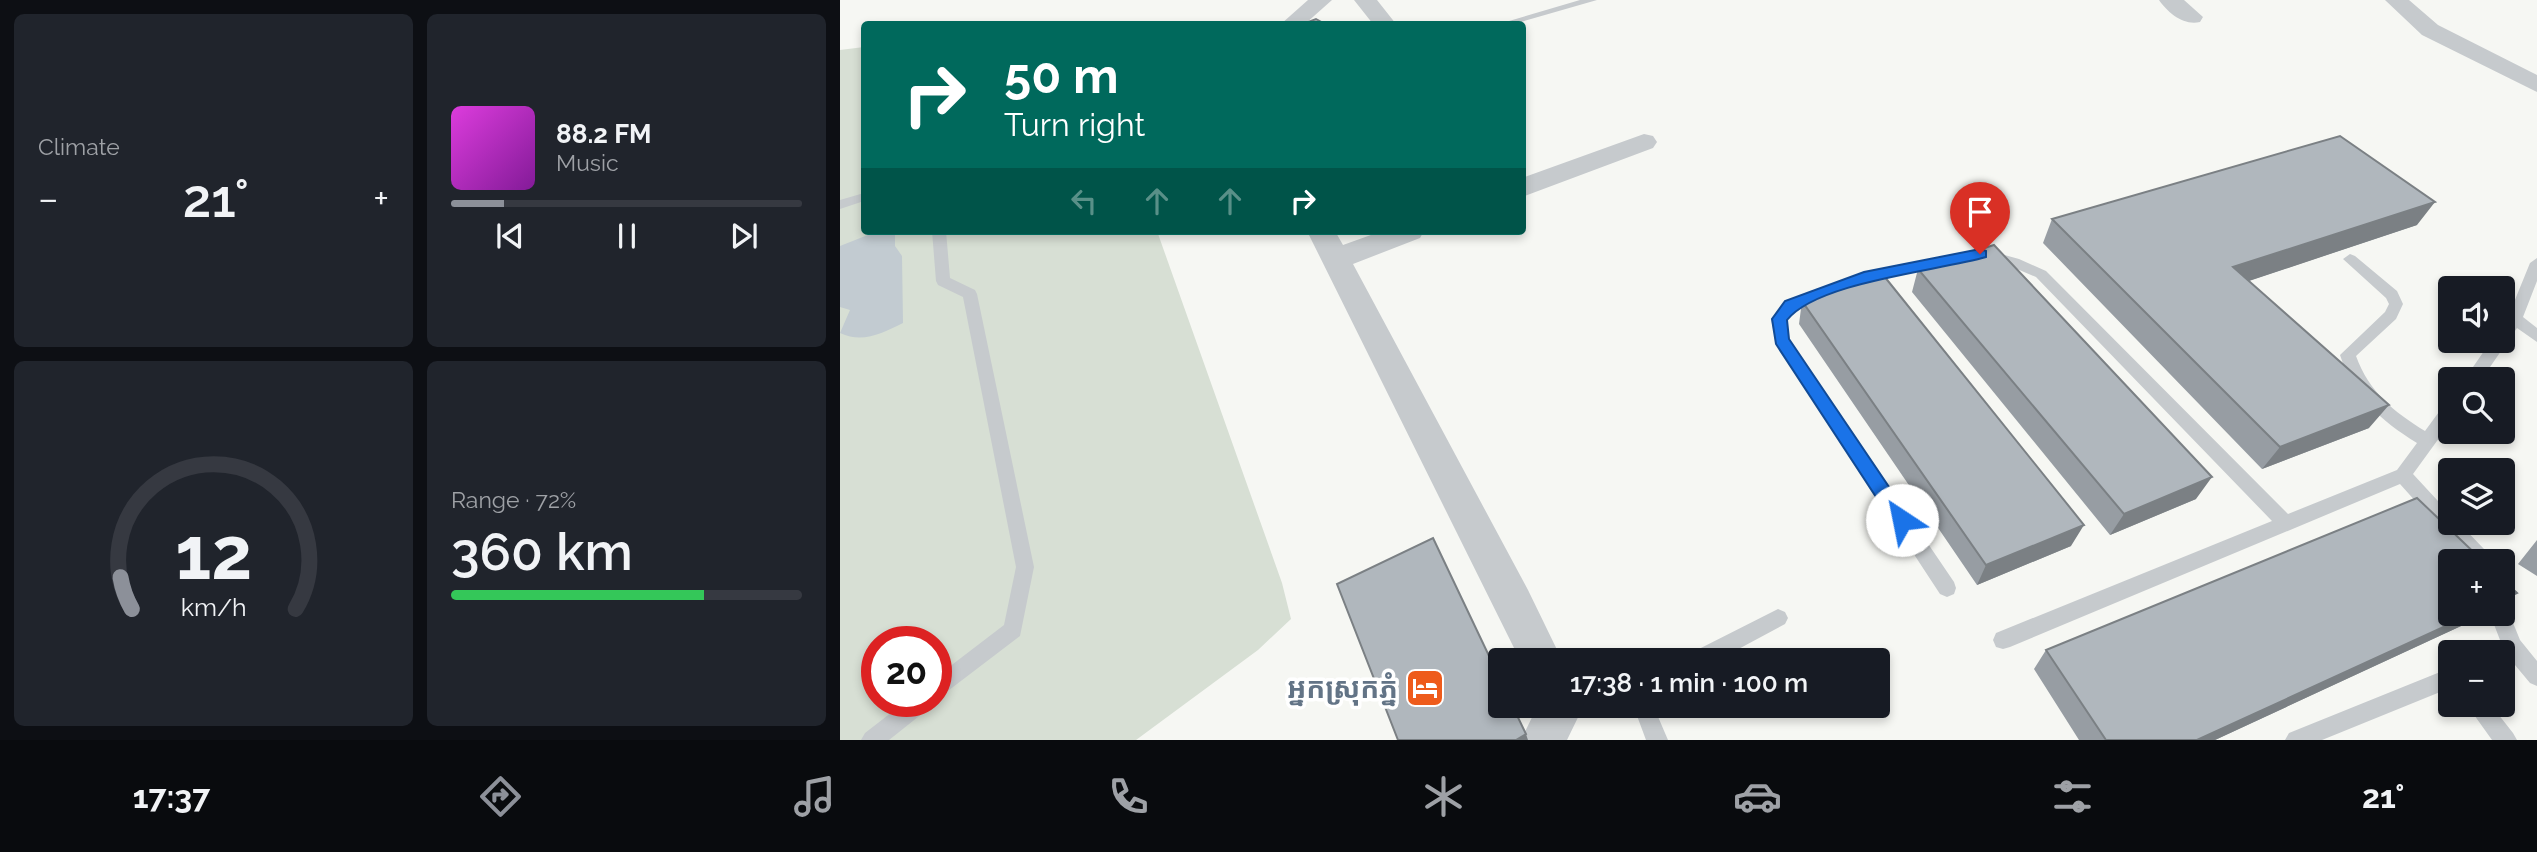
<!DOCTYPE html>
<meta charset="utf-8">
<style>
body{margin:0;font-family:Raleway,"Noto Sans Khmer",sans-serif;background:#20242c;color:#f1f3f6;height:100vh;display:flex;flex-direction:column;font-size:26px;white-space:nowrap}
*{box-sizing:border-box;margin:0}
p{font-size:23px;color:#9ea1a6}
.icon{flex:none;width:38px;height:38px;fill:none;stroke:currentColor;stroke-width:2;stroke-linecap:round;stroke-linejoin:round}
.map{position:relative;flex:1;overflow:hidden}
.drawer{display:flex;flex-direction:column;gap:14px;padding:14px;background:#0d0f14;width:840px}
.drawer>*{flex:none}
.banner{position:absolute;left:21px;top:21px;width:665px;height:214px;border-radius:7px;box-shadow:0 4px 10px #0003;background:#00695c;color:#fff;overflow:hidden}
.controls{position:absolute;left:1598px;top:276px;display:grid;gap:14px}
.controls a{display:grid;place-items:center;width:77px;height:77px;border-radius:7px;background:#171b24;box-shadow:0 4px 10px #0003;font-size:35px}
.speed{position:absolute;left:21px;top:626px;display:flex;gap:14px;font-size:35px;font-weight:700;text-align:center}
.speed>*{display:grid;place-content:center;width:91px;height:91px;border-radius:50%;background:#171b24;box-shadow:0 4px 10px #0003;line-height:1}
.speed .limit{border:10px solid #d22;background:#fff;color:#111}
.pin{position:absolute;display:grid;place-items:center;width:60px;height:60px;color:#fff;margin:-72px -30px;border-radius:50% 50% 50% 0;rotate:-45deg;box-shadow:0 0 7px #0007}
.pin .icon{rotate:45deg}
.me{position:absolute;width:77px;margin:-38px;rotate:326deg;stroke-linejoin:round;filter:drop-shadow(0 0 5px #0008)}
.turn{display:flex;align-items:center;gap:24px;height:147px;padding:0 28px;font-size:32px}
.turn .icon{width:91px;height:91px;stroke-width:2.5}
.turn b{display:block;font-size:49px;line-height:60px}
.lanes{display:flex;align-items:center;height:66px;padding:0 28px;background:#0003;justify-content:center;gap:35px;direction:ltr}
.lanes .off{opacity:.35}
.big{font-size:52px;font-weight:600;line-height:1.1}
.drawer .tile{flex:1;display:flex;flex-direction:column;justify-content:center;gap:10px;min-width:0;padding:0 24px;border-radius:10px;background:#20242c}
.drawer .dial{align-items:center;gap:0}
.dial svg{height:182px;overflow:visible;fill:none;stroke:#363941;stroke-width:7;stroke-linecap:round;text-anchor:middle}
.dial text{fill:#f1f3f6;stroke:none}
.song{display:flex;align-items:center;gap:21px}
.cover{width:84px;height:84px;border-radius:10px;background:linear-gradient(135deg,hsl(300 70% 55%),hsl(290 70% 35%))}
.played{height:7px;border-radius:4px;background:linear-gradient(90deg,#8c9099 15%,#363941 15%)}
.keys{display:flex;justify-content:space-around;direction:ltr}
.heat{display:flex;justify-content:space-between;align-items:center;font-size:38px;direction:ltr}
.charge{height:10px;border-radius:5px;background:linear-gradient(90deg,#34c759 72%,#363941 0)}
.drawer .tiles{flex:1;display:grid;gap:14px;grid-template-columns:repeat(2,1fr)}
.trip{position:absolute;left:648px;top:648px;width:402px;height:70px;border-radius:7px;background:#171b24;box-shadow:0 4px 10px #0003;font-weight:600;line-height:70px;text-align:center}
.dock{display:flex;height:112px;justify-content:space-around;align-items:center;background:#090b0e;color:#9ea1a6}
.dock .icon{width:49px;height:49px}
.dock .current{color:#8c9099}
.dock b{font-size:32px;color:#f1f3f6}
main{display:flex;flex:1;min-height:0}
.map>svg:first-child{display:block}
</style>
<main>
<section class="drawer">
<div class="tiles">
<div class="tile"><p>Climate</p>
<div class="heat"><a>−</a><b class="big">21°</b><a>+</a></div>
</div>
<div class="tile">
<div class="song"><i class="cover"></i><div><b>88.2 FM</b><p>Music</p></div></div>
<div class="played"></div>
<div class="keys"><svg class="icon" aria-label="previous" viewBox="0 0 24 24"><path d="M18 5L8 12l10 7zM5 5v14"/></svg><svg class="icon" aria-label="pause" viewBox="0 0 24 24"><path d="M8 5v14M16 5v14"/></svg><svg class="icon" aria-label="next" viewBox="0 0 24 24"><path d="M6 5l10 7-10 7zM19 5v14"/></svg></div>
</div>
<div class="tile dial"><svg viewBox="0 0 100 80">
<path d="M14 69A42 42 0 1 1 86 69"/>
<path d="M14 69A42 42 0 0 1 9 55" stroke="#8c9099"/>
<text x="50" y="56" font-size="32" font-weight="700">12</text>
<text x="50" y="72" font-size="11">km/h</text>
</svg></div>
<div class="tile"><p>Range · 72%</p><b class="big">360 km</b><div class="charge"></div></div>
</div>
</section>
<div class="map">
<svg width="1697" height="740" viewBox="0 0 1697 740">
<rect width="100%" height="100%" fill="#f6f7f3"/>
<path fill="#d7dfd4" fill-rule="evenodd" d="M24,47V231H317L442,583L451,619L418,650L296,740H0V50ZM37,642H96V702H37Z"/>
<path fill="#c2cbd1" d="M38,231H55V246L62,256L63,323C42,333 23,344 0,333L10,310L0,307V246Z"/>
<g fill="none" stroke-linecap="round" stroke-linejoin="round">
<path fill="#c6cacd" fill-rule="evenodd" d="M740,0H757L674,24H659Z
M24,193V201L0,209V200Z
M92,231H106L110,278L135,290L137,294L194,567L180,636L96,700V677L164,625L176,567L123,297L98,285L96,281Z
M1150,251L1179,259L1206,271L1448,514L1557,470L1577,443C1540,420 1514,397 1500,355L1545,312L1549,304L1546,298L1503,259L1510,254L1515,256L1557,291L1563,304L1556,319L1516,356C1529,392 1554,412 1585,431L1604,405L1610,404V423L1573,474L1610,514V523H1619L1644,549L1648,562H1630L1560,484L1170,647L1163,649L1156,647L1153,640L1156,633L1432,521L1196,277L1170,266L1145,259L1143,256Z
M1124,252L1131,257L1129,260L1032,280L956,309L947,320L949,339L1114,582L1116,588L1114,594L1107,597L1100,594L936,344L931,319L946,301L1024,272Z
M1697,258V281L1683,317L1697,328V342L1677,328L1641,380H1624L1651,341H1662V325L1668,317L1690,263Z
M1662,606L1667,608L1680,640L1697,661V686L1690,683L1665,653L1650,614H1662Z
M938,609L945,612L948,618L945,624L878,660H848L851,653Z
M1610,668V688L1482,740H1445L1449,733Z
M65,702H91L88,709L49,740H21L25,733Z
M793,705H813L828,740H806Z
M1627,705H1651L1673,733L1677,740H1652Z"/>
<path fill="#c6cacd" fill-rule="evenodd" d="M468,0H492L465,24H441Z
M514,0H537L556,24H533Z
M1319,0H1344L1363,17L1360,22C1344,26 1328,13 1319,0Z
M1545,0H1569L1598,25L1697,75V92L1582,35Z
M804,134L813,136L817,142L813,148L682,197V178Z
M467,231H495L503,245L542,231H584L580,238L513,264L688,590L722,660H680Z
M698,705H744L727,740H681Z"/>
</g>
<path fill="#979da3" d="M1212,219L1577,225L1408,281L1529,428L1422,469L1203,243Z
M1078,269L1356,499L1270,535L1072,292Z
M962,301L1231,546L1137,585L959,324Z
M1697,540V576L1678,564Z
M1610,614H1647L1375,740H1239L1194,669L1206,650Z"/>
<path fill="#7b8084" d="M1595,202L1577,225L1379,291L1393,267Z
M1549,405L1529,428L1422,469L1440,447Z
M1372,477L1356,499L1270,535L1284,514Z
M1244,525L1231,546L1137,585L1146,565Z
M1677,593L1662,604V600Z
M1632,614H1647L1375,740H1357Z
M686,734L688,740H676Z"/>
<path fill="#b0b7bd" stroke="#7b8084" stroke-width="2" d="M476,19L485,24H463Z
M1500,136L1595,202L1393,267L1549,405L1440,447L1212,219Z
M1154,245L1372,477L1284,514L1078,269Z
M1044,276L1244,525L1146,565L962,301Z
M1577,498L1644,562H1610V614H1632L1357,740H1266L1206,650Z
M593,538L660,679V705H672L686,734L676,740H558L497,584Z
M1662,579L1677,593L1662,600Z"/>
<path fill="#1a73e8" stroke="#114b97" stroke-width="2" d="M1140,249L1146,251V257C1097,271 977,282 947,320L949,339L1068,515L1071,520L1068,526L1062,528L1055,526L936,344L932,319L945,301L1024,272Z"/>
<defs>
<symbol id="hotel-square" viewBox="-11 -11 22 22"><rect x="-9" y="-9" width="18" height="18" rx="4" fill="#ee5b1b" stroke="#fff"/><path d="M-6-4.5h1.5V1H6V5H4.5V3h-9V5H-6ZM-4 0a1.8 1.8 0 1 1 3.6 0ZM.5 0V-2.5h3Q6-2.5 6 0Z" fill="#fff"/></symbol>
</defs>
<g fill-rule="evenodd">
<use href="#hotel-square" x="563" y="666" width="44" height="44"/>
</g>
<g text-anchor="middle" stroke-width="7" stroke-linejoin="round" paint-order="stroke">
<g font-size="28" font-weight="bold" fill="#637486" stroke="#fff" text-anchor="end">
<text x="558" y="698">អ្នកស្រុកភ្នំ</text>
</g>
</g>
</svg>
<div class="controls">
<a><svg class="icon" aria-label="sound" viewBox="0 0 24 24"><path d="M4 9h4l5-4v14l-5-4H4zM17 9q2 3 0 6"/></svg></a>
<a><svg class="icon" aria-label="search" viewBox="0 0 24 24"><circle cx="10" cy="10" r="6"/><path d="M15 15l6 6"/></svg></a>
<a><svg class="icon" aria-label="layers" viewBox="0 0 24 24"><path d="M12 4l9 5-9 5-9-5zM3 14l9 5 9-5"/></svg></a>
<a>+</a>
<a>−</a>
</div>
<div class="speed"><div class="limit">20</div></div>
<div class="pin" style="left:1140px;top:254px;background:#d93025"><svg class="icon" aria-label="arrive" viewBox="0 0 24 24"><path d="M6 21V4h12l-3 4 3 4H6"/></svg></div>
<svg class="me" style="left:1062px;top:520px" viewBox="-20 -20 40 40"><circle r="19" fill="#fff"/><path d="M0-13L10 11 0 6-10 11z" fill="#1a73e8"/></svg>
<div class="trip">17:38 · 1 min · 100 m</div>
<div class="banner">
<div class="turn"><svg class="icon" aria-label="right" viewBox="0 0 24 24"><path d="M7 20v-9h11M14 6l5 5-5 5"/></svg><div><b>50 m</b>Turn right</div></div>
<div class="lanes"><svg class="icon off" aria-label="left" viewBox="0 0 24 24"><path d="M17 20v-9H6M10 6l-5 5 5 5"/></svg><svg class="icon off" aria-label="ahead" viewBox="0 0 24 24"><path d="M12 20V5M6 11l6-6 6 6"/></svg><svg class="icon off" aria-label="ahead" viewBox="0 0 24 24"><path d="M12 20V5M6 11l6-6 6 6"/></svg><svg class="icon" aria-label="right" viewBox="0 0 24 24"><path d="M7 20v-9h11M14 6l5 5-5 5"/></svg></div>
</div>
</div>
</main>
<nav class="dock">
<b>17:37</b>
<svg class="icon current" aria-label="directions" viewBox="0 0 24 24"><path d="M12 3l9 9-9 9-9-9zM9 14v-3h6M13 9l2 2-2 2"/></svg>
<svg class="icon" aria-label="music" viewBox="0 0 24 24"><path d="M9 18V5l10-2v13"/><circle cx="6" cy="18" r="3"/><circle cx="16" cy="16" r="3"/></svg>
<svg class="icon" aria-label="phone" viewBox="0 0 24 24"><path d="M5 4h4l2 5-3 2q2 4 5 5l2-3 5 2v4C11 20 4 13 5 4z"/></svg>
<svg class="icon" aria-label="climate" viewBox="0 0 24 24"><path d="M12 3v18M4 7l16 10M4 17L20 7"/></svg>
<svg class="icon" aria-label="car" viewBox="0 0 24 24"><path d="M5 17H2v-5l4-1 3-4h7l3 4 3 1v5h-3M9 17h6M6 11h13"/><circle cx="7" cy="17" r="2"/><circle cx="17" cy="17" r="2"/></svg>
<svg class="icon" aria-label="filters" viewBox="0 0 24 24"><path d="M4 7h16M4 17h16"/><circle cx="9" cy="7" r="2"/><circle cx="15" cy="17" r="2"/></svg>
<b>21°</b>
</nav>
